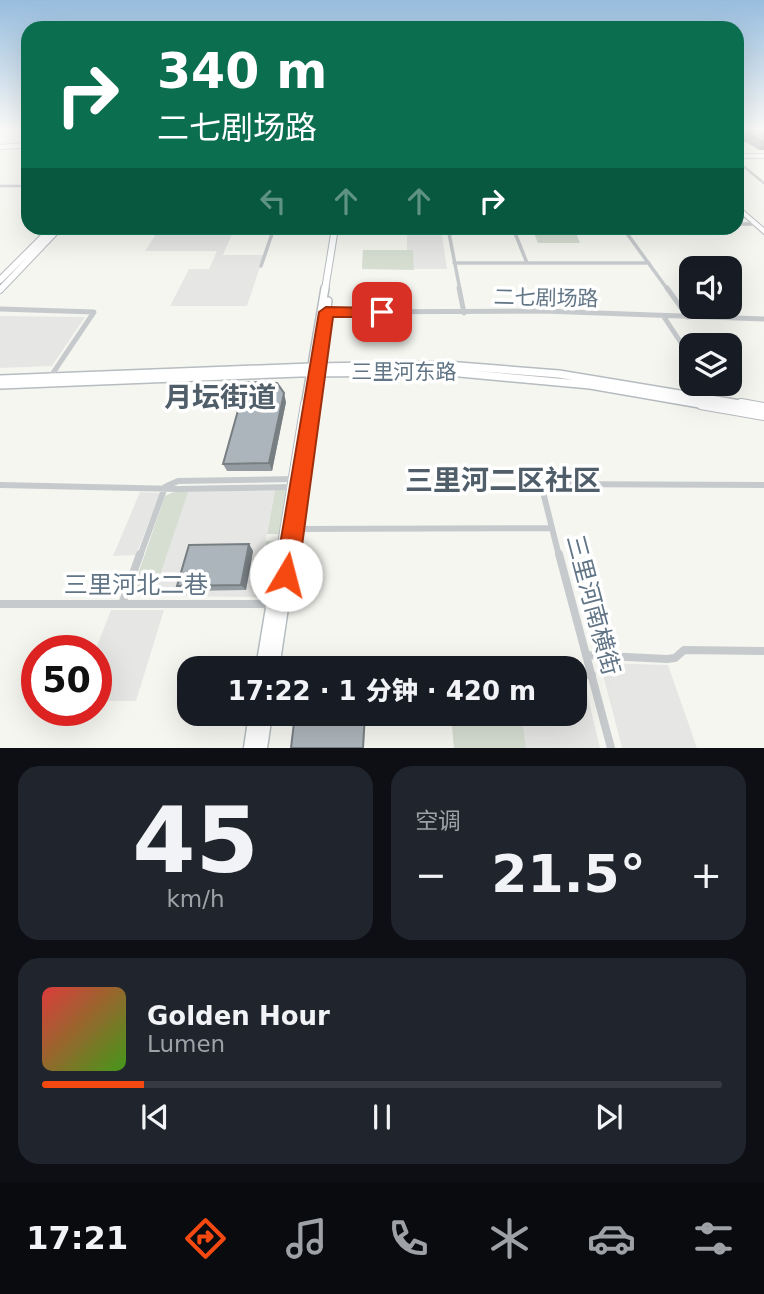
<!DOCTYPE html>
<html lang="zh">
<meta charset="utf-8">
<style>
body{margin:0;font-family:"DejaVu Sans","Noto Sans SC",sans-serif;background:#20242c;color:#f1f3f6;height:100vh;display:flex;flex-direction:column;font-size:26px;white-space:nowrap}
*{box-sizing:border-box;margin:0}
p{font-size:23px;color:#9ea1a6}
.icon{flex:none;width:38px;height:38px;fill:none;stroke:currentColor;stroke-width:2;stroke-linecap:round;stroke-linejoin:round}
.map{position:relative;height:748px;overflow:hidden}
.side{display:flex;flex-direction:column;gap:18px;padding:18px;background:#0d0f14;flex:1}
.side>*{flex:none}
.top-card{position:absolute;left:21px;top:21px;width:723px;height:214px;border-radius:21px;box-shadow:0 7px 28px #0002;background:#0b6e4f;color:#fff;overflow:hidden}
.tools{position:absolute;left:679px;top:256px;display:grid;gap:14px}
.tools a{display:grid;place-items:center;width:63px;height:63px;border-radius:14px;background:#171b24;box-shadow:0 7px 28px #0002;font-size:35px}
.speed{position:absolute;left:21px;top:635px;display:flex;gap:14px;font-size:35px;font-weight:700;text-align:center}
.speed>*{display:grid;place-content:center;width:91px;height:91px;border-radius:50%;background:#171b24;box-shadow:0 7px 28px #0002;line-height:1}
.speed .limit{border:10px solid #d22;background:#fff;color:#111}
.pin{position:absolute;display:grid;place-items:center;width:60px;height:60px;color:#fff;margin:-30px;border-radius:14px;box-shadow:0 4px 10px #0006}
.me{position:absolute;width:77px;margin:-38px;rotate:8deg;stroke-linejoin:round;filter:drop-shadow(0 0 5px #0008)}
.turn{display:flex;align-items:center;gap:24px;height:147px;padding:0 21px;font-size:32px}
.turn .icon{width:91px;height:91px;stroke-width:2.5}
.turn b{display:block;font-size:49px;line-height:60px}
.lanes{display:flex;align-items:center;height:66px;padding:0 21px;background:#0003;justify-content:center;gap:35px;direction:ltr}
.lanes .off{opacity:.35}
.big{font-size:52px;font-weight:800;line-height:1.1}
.side .widget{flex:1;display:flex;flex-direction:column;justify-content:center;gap:10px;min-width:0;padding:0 24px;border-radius:21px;background:#20242c}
.side .dial{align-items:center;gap:0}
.dial b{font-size:91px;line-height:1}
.song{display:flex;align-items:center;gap:21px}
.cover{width:84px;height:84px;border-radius:10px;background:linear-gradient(135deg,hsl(0 70% 55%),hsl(100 70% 35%))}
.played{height:7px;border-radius:4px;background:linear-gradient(90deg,#f54911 15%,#363941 15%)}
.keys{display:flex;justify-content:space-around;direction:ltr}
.heat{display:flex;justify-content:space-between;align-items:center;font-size:38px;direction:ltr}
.side .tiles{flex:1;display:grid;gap:18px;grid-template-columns:1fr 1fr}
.widget:last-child{grid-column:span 2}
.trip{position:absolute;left:177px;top:656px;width:410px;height:70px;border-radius:21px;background:#171b24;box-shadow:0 7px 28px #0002;font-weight:800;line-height:70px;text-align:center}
.dock{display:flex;height:112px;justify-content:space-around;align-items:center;background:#090b0e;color:#9ea1a6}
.dock .icon{width:49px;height:49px}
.dock .current{color:#f54911}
.dock b{font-size:32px;color:#f1f3f6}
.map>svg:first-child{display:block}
</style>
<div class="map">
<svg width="764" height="748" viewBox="0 0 764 748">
<rect width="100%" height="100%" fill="#f6f6f1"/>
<path fill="#e6e7e5" d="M160,228H185L183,234H232L223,255H264L247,306H170L189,269H209L217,251H145Z
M407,235H442L447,269H362L363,250H407Z
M0,316L85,317L52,366L0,368Z
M275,490L255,597L137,596L132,592L165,496L174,492Z
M140,492L160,493L136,555L113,556Z
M111,610H164L136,701H96L95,651Z
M600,663L668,665L697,748H622Z
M574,692L587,693L600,748H454L451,714H574Z"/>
<path fill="#d6ded2" d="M532,228H574L580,243H538Z
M363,250H413L414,270L362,269Z
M286,489L279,534H267L275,490Z
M174,492H188L153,596H137L132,592L165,496Z
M266,541H274L265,597H255Z
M451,714H521L526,748H454Z"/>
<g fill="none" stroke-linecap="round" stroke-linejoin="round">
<defs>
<path id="secondary-far4" d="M0,147L28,145
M737,156H764"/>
<path id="secondary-far3" d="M0,280L50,230
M0,290L59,228
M325,290L335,228"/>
<path id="secondary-far2" d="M0,379L311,367L446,365L559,374L752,406
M0,385L300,373L449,372L590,385L711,406
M305,406L325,288
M312,406L328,301"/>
<path id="secondary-far1" d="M701,404L764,415
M741,404L764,408
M281,556L306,404
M290,556L313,404"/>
<path id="secondary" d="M262,668L281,554
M273,668L290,554
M250,748L255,714
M261,748L266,714"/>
<path id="highway" d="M737,205L764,228V234L737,210Z"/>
</defs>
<use href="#secondary-far4" stroke="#b6bcc0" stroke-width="6"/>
<use href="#secondary-far3" stroke="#b6bcc0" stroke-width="8"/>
<use href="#secondary-far2" stroke="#b6bcc0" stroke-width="10"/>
<use href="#secondary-far1" stroke="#b6bcc0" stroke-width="12"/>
<use href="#secondary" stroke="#b6bcc0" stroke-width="15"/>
<use href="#highway" stroke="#b6babd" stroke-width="2"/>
<path stroke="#c7cacd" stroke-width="2.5" d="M737,161L764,183
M0,186H28"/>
<path stroke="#c7cacd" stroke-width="3.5" d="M737,224H755
M448,228L460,290
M513,228L527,263
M623,228L668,290
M454,263H649
M261,266L274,228"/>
<path stroke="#c7cacd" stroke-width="5" d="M459,288L464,313
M667,288L688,317
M0,309L94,312L51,376
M326,312L543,311L764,319
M664,317L691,358
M708,383L711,387"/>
<path stroke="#c7cacd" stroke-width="6" d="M0,485L179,489L291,487
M167,486L178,481L293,479
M552,528L541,484L764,485
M293,529L552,528L559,556
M140,556L165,487"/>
<path stroke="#c7cacd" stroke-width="8" d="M559,554L611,748
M0,604H273
M122,604L140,554
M586,655L667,659L675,658L684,650L764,651
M574,675H592"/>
<use href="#secondary-far4" stroke="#fff" stroke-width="4.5"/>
<use href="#secondary-far3" stroke="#fff" stroke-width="6"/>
<use href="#secondary-far2" stroke="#fff" stroke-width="7"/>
<use href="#secondary-far1" stroke="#fff" stroke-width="10"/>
<use href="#secondary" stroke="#fff" stroke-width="12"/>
<use href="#highway" fill="#fff" fill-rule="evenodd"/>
</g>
<path fill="#949ca1" d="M745,131H764V150H759L745,141L741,149H737V135L741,138Z
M286,402L272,471H227L223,464Z
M249,544L253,551L246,590L184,591L177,586Z"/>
<path fill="#787f83" d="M764,143V150H759Z
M284,393L286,402L272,471L269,463Z
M249,544L253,551L246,590L241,585Z"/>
<path fill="#acb5bb" stroke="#787f83" stroke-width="2" d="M745,131H764V143Z
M737,135L746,141H737Z
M246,382L277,383L284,393L269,463L223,464Z
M249,544L241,585L177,586L189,545Z
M295,714H365L363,748H291Z"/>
<linearGradient id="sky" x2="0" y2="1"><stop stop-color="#97bdde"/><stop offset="0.55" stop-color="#fbfbf9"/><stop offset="1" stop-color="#fbfbf9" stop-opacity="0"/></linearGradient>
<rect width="764" height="235" fill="url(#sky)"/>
<path fill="#f54911" stroke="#9f2f0b" stroke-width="2" d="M326,307L382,308L388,312L382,317H333L298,575L294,583L286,587L278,583L275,575L319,312Z"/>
<g text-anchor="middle" stroke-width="7" stroke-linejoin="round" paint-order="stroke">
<g font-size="21" fill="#617586" stroke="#fff">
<text transform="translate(546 298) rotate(1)" y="7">二七剧场路</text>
<text x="404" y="379">三里河东路</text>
</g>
<g font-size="24" fill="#617586" stroke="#fff">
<text x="136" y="593">三里河北二巷</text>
<text transform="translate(593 605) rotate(75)" y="8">三里河南横街</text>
</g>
<g font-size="28" font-weight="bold" fill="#505e6a" stroke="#fff">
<text x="220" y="407">月坛街道</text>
</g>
<g font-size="28" font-weight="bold" fill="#505e6a" stroke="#fff">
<text x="503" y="490">三里河二区社区</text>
</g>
</g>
</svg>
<div class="tools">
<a><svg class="icon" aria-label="sound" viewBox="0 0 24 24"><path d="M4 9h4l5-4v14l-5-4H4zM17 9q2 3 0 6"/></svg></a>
<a><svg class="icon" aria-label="layers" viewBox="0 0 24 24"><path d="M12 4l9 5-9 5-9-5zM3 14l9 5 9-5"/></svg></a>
</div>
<div class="speed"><div class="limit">50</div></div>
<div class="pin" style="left:382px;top:312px;background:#d93025"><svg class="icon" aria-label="arrive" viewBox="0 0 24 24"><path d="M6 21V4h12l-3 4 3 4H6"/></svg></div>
<svg class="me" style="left:286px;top:575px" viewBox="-20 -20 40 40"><circle r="19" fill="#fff"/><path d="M0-13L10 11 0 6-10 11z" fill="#f54911"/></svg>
<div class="trip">17:22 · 1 分钟 · 420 m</div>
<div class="top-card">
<div class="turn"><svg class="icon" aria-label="right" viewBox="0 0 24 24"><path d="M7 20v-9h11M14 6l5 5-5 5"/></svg><div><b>340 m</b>二七剧场路</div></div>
<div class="lanes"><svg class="icon off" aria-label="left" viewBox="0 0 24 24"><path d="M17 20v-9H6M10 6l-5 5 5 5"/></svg><svg class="icon off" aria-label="ahead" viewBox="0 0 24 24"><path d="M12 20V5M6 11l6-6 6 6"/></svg><svg class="icon off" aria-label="ahead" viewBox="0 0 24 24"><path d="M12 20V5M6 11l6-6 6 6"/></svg><svg class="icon" aria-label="right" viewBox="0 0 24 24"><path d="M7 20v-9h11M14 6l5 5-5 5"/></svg></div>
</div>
</div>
<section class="side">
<div class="tiles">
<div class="widget dial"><b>45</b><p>km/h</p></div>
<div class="widget"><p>空调</p>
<div class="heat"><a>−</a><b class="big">21.5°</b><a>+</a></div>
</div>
<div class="widget">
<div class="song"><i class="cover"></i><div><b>Golden Hour</b><p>Lumen</p></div></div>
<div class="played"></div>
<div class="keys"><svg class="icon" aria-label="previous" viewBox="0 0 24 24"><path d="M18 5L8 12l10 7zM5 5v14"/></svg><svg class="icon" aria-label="pause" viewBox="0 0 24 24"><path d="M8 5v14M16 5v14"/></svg><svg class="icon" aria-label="next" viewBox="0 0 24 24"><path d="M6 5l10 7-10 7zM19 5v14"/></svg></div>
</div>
</div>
</section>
<nav class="dock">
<b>17:21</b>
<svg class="icon current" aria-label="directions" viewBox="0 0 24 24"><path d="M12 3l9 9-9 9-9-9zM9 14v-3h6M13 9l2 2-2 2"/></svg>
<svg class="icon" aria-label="music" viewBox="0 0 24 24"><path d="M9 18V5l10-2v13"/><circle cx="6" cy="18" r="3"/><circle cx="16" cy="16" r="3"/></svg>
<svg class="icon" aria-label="phone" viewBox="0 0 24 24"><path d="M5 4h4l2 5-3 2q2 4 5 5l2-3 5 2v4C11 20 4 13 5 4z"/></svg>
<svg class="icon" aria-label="climate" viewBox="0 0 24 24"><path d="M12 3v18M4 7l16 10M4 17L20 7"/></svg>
<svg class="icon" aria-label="car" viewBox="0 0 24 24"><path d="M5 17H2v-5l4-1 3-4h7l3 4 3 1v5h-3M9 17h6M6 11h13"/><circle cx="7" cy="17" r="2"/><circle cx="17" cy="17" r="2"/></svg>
<svg class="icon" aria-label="filters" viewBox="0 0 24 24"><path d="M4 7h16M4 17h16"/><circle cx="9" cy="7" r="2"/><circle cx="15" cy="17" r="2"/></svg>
</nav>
